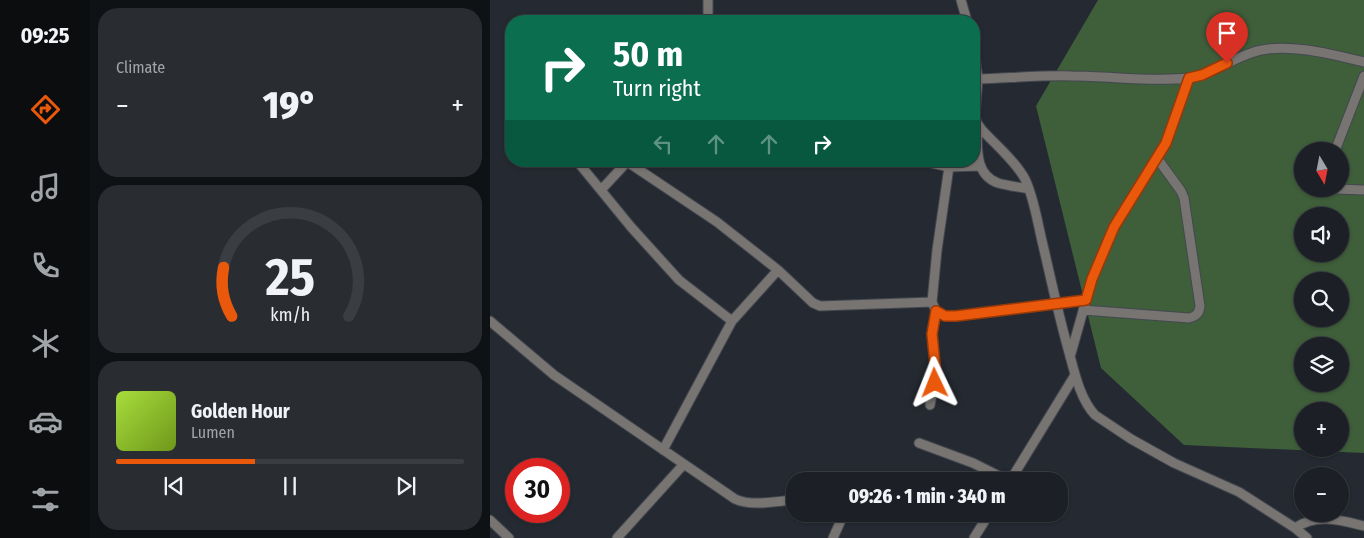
<!DOCTYPE html>
<meta charset="utf-8">
<style>
body{margin:0;font-family:"Fira Sans Condensed",sans-serif;background:#292d32;color:#f1f3f6;height:100vh;display:flex;flex-direction:column;font-size:19px;white-space:nowrap}
*{box-sizing:border-box;margin:0}
p{font-size:16px;color:#a0a3a7}
.icon{flex:none;width:28px;height:28px;fill:none;stroke:currentColor;stroke-width:2;stroke-linecap:round;stroke-linejoin:round}
.map{position:relative;flex:1;overflow:hidden}
.panel{display:flex;flex-direction:column;gap:8px;padding:8px;background:#0f1215;width:400px}
.panel>*{flex:none}
.top-card{position:absolute;left:15px;top:15px;width:475px;height:152px;border-radius:20px;box-shadow:0 1px 4px #0004,0 0 0 1px #3a3e43;background:#0b6e4f;color:#fff;overflow:hidden}
.needle{width:32px;rotate:170deg}
.controls{position:absolute;left:804px;top:142px;display:grid;gap:10px}
.controls a{display:grid;place-items:center;width:55px;height:55px;border-radius:50%;background:#1c2026;box-shadow:0 1px 4px #0004,0 0 0 1px #3a3e43;font-size:25px}
.speed{position:absolute;left:15px;top:458px;display:flex;gap:10px;font-size:25px;font-weight:700;text-align:center}
.speed>*{display:grid;place-content:center;width:65px;height:65px;border-radius:50%;background:#1c2026;box-shadow:0 1px 4px #0004,0 0 0 1px #3a3e43;line-height:1}
.speed .limit{border:8px solid #d22;background:#fff;color:#111}
.pin{position:absolute;display:grid;place-items:center;width:42px;height:42px;color:#fff;margin:-51px -21px;border-radius:50% 50% 50% 0;rotate:-45deg;box-shadow:0 0 5px #0007}
.pin .icon{rotate:45deg}
.me{position:absolute;width:55px;margin:-28px;rotate:358deg;stroke-linejoin:round;filter:drop-shadow(0 0 4px #0008)}
.turn{display:flex;align-items:center;gap:18px;height:105px;padding:0 25px;font-size:22px}
.turn .icon{width:65px;height:65px;stroke-width:2.5}
.turn b{display:block;font-size:35px;line-height:42px}
.lanes{display:flex;align-items:center;height:48px;padding:0 25px;background:#0003;justify-content:center;gap:25px;direction:ltr}
.lanes .off{opacity:.35}
.big{font-size:38px;font-weight:800;line-height:1.1}
.panel .card{flex:1;display:flex;flex-direction:column;justify-content:center;gap:8px;min-width:0;padding:0 18px;border-radius:20px;background:#292d32}
.panel .dial{align-items:center;gap:0}
.dial svg{height:130px;overflow:visible;fill:none;stroke:#3a3e43;stroke-width:7;stroke-linecap:round;text-anchor:middle}
.dial text{fill:#f1f3f6;stroke:none}
.song{display:flex;align-items:center;gap:15px}
.cover{width:60px;height:60px;border-radius:8px;background:linear-gradient(135deg,hsl(80 70% 55%),hsl(80 70% 35%))}
.played{height:5px;border-radius:2px;background:linear-gradient(90deg,#ea580c 40%,#3a3e43 40%)}
.keys{display:flex;justify-content:space-around;direction:ltr}
.heat{display:flex;justify-content:space-between;align-items:center;font-size:28px;direction:ltr}
.trip{position:absolute;left:296px;top:472px;width:282px;height:50px;border-radius:20px;background:#1c2026;box-shadow:0 1px 4px #0004,0 0 0 1px #3a3e43;font-weight:800;line-height:50px;text-align:center}
main{display:flex;flex:1;min-height:0}
.tab-bar{display:flex;flex-direction:column;width:90px;justify-content:space-around;align-items:center;background:#0b0d0f;color:#a0a3a7}
.tab-bar .icon{width:35px;height:35px}
.tab-bar .current{color:#ea580c}
.tab-bar b{font-size:22px;color:#f1f3f6}
.map>svg:first-child{display:block}
</style>
<main>
<nav class="tab-bar">
<b>09:25</b>
<svg class="icon current" aria-label="directions" viewBox="0 0 24 24"><path d="M12 3l9 9-9 9-9-9zM9 14v-3h6M13 9l2 2-2 2"/></svg>
<svg class="icon" aria-label="music" viewBox="0 0 24 24"><path d="M9 18V5l10-2v13"/><circle cx="6" cy="18" r="3"/><circle cx="16" cy="16" r="3"/></svg>
<svg class="icon" aria-label="phone" viewBox="0 0 24 24"><path d="M5 4h4l2 5-3 2q2 4 5 5l2-3 5 2v4C11 20 4 13 5 4z"/></svg>
<svg class="icon" aria-label="climate" viewBox="0 0 24 24"><path d="M12 3v18M4 7l16 10M4 17L20 7"/></svg>
<svg class="icon" aria-label="car" viewBox="0 0 24 24"><path d="M5 17H2v-5l4-1 3-4h7l3 4 3 1v5h-3M9 17h6M6 11h13"/><circle cx="7" cy="17" r="2"/><circle cx="17" cy="17" r="2"/></svg>
<svg class="icon" aria-label="filters" viewBox="0 0 24 24"><path d="M4 7h16M4 17h16"/><circle cx="9" cy="7" r="2"/><circle cx="15" cy="17" r="2"/></svg>
</nav>
<section class="panel">
<div class="card"><p>Climate</p>
<div class="heat"><a>−</a><b class="big">19°</b><a>+</a></div>
</div>
<div class="card dial"><svg viewBox="0 0 100 80">
<path d="M14 69A42 42 0 1 1 86 69"/>
<path d="M14 69A42 42 0 0 1 9 39" stroke="#ea580c"/>
<text x="50" y="56" font-size="32" font-weight="700">25</text>
<text x="50" y="72" font-size="11">km/h</text>
</svg></div>
<div class="card">
<div class="song"><i class="cover"></i><div><b>Golden Hour</b><p>Lumen</p></div></div>
<div class="played"></div>
<div class="keys"><svg class="icon" aria-label="previous" viewBox="0 0 24 24"><path d="M18 5L8 12l10 7zM5 5v14"/></svg><svg class="icon" aria-label="pause" viewBox="0 0 24 24"><path d="M8 5v14M16 5v14"/></svg><svg class="icon" aria-label="next" viewBox="0 0 24 24"><path d="M6 5l10 7-10 7zM19 5v14"/></svg></div>
</div>
</section>
<div class="map">
<svg width="874" height="538" viewBox="0 0 874 538">
<rect width="100%" height="100%" fill="#252a32"/>
<path fill="#3f5e3a" fill-rule="evenodd" d="M608,0H874V453L694,445L611,368L546,106ZM812,151H850V189H812ZM812,216H850V254H812ZM812,281H850V319H812ZM812,346H850V384H812ZM812,411H850V449H812Z"/>
<g fill="none" stroke-linecap="round" stroke-linejoin="round">
<defs>
<path id="minor" d="M218,0V21
M471,0L477,21
M484,49L488,79L485,116L487,123L492,130C505,144 526,162 535,179C544,198 547,220 552,241C561,279 569,318 580,356C585,375 591,400 605,415L641,439L684,463L749,492L805,528L817,538
M488,79C520,78 552,75 583,76C620,76 662,82 698,78C720,75 740,60 761,53C793,41 842,54 874,62
M487,124C488,145 483,174 508,183C518,186 529,187 539,189
M845,151L874,76
M87,161L141,227L189,280L242,321
M136,161L227,222L288,270L323,303L330,306L442,302L446,311L455,316H466L596,300
M432,161L459,167L489,166
M847,189L874,190
M111,190L137,162
M442,302L447,250L459,167
M593,310L699,318C707,316 709,313 710,306L694,198L691,191L667,158
M0,321L64,375L245,499C262,507 287,501 305,500
M580,357L602,279L624,227L676,143L699,78
M440,405L446,375L442,334L446,311
M429,443L483,463L519,481
M173,450L242,321L288,270
M520,481L585,375
M0,520L19,538
M805,528C827,513 850,520 874,526
M127,538L194,464
M343,538L352,518L351,514
M484,538L499,514"/>
</defs>
<use href="#minor" stroke="#434850" stroke-width="11"/>
<use href="#minor" stroke="#787471" stroke-width="9"/>
</g>
<g fill="none" stroke-linecap="round" stroke-linejoin="round">
<defs>
<path id="route" d="M445,383L446,375L442,334L446,311L455,316H466L596,300L602,279L624,227L676,143L699,78L712,75L737,63"/>
</defs>
<use href="#route" stroke="#983908" stroke-width="12"/>
<use href="#route" stroke="#ea580c" stroke-width="9"/>
</g>
</svg>
<div class="controls">
<a><svg class="needle" viewBox="-14 -14 28 28"><path d="M0-13l5 13h-10z" fill="#e53935"/><path d="M0 13l5-13h-10z" fill="#a0a3a7"/></svg></a>
<a><svg class="icon" aria-label="sound" viewBox="0 0 24 24"><path d="M4 9h4l5-4v14l-5-4H4zM17 9q2 3 0 6"/></svg></a>
<a><svg class="icon" aria-label="search" viewBox="0 0 24 24"><circle cx="10" cy="10" r="6"/><path d="M15 15l6 6"/></svg></a>
<a><svg class="icon" aria-label="layers" viewBox="0 0 24 24"><path d="M12 4l9 5-9 5-9-5zM3 14l9 5 9-5"/></svg></a>
<a>+</a>
<a>−</a>
</div>
<div class="speed"><div class="limit">30</div></div>
<div class="pin" style="left:737px;top:63px;background:#d93025"><svg class="icon" aria-label="arrive" viewBox="0 0 24 24"><path d="M6 21V4h12l-3 4 3 4H6"/></svg></div>
<svg class="me" style="left:445px;top:383px" viewBox="-20 -20 40 40"><path d="M0-17L14 15 0 8-14 15z" fill="#ea580c" stroke="#fff" stroke-width="4"/></svg>
<div class="trip">09:26 · 1 min · 340 m</div>
<div class="top-card">
<div class="turn"><svg class="icon" aria-label="right" viewBox="0 0 24 24"><path d="M7 20v-9h11M14 6l5 5-5 5"/></svg><div><b>50 m</b>Turn right</div></div>
<div class="lanes"><svg class="icon off" aria-label="left" viewBox="0 0 24 24"><path d="M17 20v-9H6M10 6l-5 5 5 5"/></svg><svg class="icon off" aria-label="ahead" viewBox="0 0 24 24"><path d="M12 20V5M6 11l6-6 6 6"/></svg><svg class="icon off" aria-label="ahead" viewBox="0 0 24 24"><path d="M12 20V5M6 11l6-6 6 6"/></svg><svg class="icon" aria-label="right" viewBox="0 0 24 24"><path d="M7 20v-9h11M14 6l5 5-5 5"/></svg></div>
</div>
</div>
</main>
